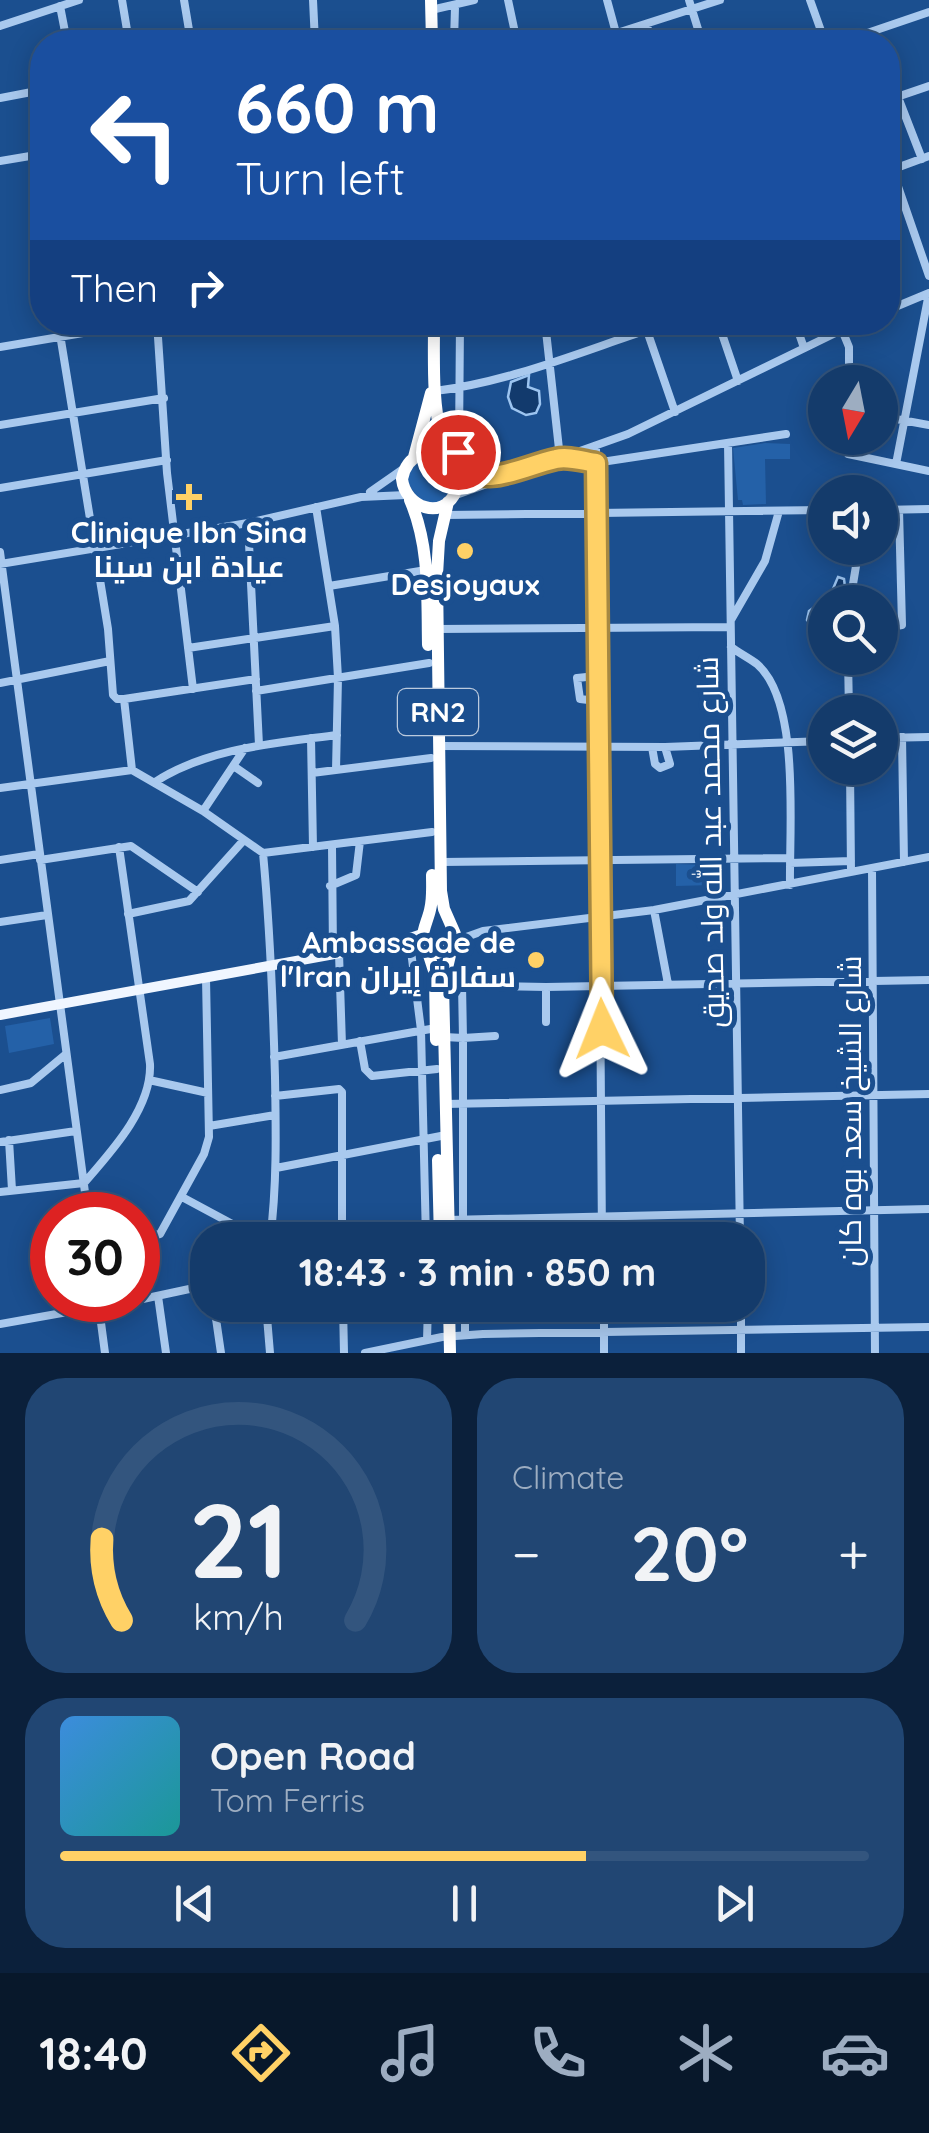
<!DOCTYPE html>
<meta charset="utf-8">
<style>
body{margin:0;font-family:Quicksand,Cairo,sans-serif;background:#214673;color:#f1f3f6;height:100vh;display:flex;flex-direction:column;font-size:38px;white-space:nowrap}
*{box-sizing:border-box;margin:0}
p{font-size:32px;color:#9dadc1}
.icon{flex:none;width:55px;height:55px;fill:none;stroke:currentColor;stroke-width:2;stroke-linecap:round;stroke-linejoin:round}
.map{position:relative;height:1353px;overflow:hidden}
.panel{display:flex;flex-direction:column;gap:25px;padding:25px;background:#0b203b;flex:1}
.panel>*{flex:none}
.top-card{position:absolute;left:30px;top:30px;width:870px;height:305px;border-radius:40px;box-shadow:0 5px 25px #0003,0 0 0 2px #33557e;background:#1a4fa0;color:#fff;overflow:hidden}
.needle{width:65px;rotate:190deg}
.controls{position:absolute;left:808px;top:365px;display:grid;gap:20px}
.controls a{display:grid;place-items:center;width:90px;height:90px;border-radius:50%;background:#143b6b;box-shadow:0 5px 25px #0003,0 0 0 2px #33557e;font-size:50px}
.speed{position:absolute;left:30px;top:1192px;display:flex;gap:20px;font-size:50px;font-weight:700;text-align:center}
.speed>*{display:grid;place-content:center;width:130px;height:130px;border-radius:50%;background:#143b6b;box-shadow:0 5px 25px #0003,0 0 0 2px #33557e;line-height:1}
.speed .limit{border:15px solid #d22;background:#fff;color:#111}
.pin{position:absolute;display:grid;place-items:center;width:85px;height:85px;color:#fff;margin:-42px;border:5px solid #fff;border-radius:50%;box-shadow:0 2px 10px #0007}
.me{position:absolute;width:110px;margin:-55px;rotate:358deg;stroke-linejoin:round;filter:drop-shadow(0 0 8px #0008)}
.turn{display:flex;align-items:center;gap:35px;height:210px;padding:0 40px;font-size:45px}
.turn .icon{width:130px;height:130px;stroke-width:2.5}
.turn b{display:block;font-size:70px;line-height:85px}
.then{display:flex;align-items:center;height:95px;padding:0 40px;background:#0003;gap:20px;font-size:38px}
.big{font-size:75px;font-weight:800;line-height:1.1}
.panel .card{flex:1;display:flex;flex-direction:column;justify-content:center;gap:15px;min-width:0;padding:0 35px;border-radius:40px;background:#214673}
.panel .dial{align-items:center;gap:0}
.dial svg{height:260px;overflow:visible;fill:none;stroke:#33557e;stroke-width:7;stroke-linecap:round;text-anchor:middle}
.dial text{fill:#f1f3f6;stroke:none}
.song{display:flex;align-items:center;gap:30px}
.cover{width:120px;height:120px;border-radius:15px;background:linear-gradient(135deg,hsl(210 70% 55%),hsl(180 70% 35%))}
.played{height:10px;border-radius:5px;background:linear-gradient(90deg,#ffd166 65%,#33557e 65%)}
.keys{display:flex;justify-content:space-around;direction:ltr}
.heat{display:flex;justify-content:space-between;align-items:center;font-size:55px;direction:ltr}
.panel .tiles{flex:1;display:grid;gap:25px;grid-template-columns:1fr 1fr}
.card:last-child{grid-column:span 2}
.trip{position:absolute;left:190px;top:1222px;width:575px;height:100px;border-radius:40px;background:#143b6b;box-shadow:0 5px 25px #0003,0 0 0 2px #33557e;font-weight:800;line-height:100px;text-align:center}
.tabs{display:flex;height:160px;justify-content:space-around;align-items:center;background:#08182b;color:#9dadc1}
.tabs .icon{width:70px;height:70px}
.tabs .current{color:#ffd166}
.tabs b{font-size:45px;color:#f1f3f6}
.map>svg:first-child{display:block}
</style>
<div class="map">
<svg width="929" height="1353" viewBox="0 0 929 1353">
<rect width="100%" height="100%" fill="#1b4f8f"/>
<path fill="#2461a8" d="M765,443L790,444V459H765L766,504L743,505L742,500H738L733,448Z
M426,454L451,467L453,489L440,503L422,505L403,475Z
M676,864L711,865L712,885L676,886Z
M50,1018L54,1044L9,1053L5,1026Z"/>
<path fill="#123a6d" stroke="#9cc4f0" stroke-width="2.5" d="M529,375L528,387L539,391L540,404L536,413L526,415L512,408L508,397L511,382Z
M838,577L844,579L847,602H825V626L812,627L807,620L809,611L830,596Z"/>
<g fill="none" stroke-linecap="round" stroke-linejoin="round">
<path stroke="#a9c9ee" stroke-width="8" d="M122,0L129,42
M184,0L191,42
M313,0L315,42
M508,0L517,42
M607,0L616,33
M689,0L702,42
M810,0L825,42
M60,6L67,42
M431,10L474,0
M646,24L653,42
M0,26L79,0
M283,42L315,37
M454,42L455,7
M589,42L720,0
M841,42L929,12
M898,97L922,159
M0,98L42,90
M888,100L929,86
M0,161L42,154
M892,169L929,276
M891,170L929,156
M888,310L929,293
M58,322L108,629L113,695L117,699H124L256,679
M157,322L167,473L193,689
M545,322L560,458L595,463L786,434
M644,322L675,412
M718,322L738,381
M795,322L804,348
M842,330L849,347V382
M0,347L148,322
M435,391C508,382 578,353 647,330
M880,416L929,425
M0,425L164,398
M848,438V454L929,471
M728,443L740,1240
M596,446L602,1240
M454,462L459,444L460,322
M896,464L929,293
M455,468L474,476H495
M0,488L167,460
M370,492L403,469
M456,495L628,434L858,322
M316,507L335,626L338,678L336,770
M880,510L929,509
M445,515L825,510
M248,523L259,745
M850,548L856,566L850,602
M0,552L88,1215
M0,564L248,523L361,497L406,495
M329,586L426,570
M731,620L765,561L779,511
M437,629L730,627
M880,629L902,625L899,510
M731,647C739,653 749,658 757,664C801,702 789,829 790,885
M188,648L335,626
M848,658L849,712
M596,676L577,678L580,699L597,701
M0,683L110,661
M256,691L429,663
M124,699L132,770
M902,737L904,862
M311,738L313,847
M880,738L929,737
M438,746L665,747L825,741
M652,747L655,764L660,768L670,764L665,747
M235,767L258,783
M850,768L851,872
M312,773L431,758
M155,782C207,748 277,743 337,735
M0,788L132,770L203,811L263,853L432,832
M203,811L245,748
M332,846L333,954
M263,853C270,928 273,1002 275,1077C276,1132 277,1186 270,1240
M0,860L39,854
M40,860L131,846L198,892
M441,862L790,858
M790,863L851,861
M872,868L875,1353
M330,886L356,875L360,841
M654,910L668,984
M128,914L189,901L243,841
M0,922L47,915
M455,941L483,931L654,910L929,857
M410,943L421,1030L426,1240
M339,953L342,1045
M443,985L546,987L929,980
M462,985L463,1038L495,1036
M546,1022V987
M602,1029L582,1031L584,1054L603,1055
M445,1037L463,1038V1240
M360,1041L365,1069L372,1076L437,1069
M274,1057L436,1028
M149,1080L208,1093
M0,1090L31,1083L66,1054
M275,1096L339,1089L342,1092V1240
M445,1104L929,1094
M209,1126L275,1115
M9,1140L12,1190
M0,1142L76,1131
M276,1168L446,1135
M0,1192L84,1183C111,1152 152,1108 150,1064L119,847
M182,1197L262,1240
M448,1220L929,1209
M138,1239L160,1234L204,1154L209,1137L206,978
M402,1240L427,1236
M158,1296L166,1353
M98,1300L105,1353
M138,1300L208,1285
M214,1305L221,1353
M266,1305L270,1353
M343,1305L344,1353
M465,1305V1335
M604,1305V1353
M741,1305V1353
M0,1324L135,1300
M427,1340L428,1305
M365,1353L442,1337L483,1334L929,1327"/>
<path stroke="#f0f6ff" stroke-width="10" d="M0,1015L395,943L422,934"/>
<path stroke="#fff" stroke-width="12" d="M431,0L432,42
M434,322C434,361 432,402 442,440C447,457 463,473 456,491C443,522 405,507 402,479C407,454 429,446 450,461
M414,457L431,393
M410,500C430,546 427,596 428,645
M448,502L439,541L437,575L441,891L444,909L455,934L443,985L449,1240
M432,875C432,887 433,899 430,910C426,928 413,943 437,953L452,946
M427,949L435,974L436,1040
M438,1160L440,1240
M449,1305L450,1353"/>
</g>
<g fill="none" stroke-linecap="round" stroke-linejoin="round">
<defs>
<path id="route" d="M458,452L454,467C490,488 520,467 556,459C568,456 583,461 596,463L602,1029"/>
</defs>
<use href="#route" stroke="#a68842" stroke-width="25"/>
<use href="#route" stroke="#ffd166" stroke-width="18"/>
</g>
<g fill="#ffd166" stroke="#1b4f8f" stroke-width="4">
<path d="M184 482h10v10h10v10h-10v10h-10v-10h-10v-10h10z"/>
<circle cx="465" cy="551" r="10"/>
<circle cx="536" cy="960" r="10"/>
</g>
<g text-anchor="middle" stroke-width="10" stroke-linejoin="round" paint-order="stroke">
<rect fill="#1b4f8f" stroke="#bbcadd" stroke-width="2.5" x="398" y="689" width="80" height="46" rx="8"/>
<g font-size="28" font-weight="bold" fill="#fff">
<text x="438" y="722">RN2</text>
</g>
<g font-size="30" font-weight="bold" fill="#fff" stroke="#1b4f8f">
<text x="189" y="543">Clinique Ibn Sina<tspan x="189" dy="34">عيادة ابن سينا</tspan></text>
<text x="465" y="595">Desjoyaux</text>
<text x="516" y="953" text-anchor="end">Ambassade de<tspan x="516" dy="34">l'Iran سفارة إيران</tspan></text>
</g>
<g font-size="30" fill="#fff" stroke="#1b4f8f">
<text transform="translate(711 842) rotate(-91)" y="10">شارع محمد عبد الله ولد صديق</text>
<text transform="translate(851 1111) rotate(-90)" y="10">شارع الشيخ سعد بوه كان</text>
</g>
</g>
</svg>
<div class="controls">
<a><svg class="needle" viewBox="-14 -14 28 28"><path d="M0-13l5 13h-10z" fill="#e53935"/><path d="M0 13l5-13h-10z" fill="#9dadc1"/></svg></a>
<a><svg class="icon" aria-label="sound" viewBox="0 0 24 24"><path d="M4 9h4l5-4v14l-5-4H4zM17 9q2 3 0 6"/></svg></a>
<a><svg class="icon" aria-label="search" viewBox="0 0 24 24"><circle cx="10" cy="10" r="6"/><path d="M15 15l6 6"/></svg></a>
<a><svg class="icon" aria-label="layers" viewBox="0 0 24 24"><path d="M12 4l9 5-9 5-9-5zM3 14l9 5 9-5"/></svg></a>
</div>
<div class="speed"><div class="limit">30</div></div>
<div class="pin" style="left:458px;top:452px;background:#d93025"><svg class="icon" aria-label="arrive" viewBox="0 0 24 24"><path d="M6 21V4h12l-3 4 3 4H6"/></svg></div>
<svg class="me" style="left:602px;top:1029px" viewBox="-20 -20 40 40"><path d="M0-17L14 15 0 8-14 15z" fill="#ffd166" stroke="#fff" stroke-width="4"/></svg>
<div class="trip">18:43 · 3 min · 850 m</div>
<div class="top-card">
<div class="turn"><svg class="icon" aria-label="left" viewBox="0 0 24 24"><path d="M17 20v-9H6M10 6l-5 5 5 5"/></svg><div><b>660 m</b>Turn left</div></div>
<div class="then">Then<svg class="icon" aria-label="right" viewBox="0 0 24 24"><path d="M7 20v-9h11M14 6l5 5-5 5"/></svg></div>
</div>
</div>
<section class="panel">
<div class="tiles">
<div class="card dial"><svg viewBox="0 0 100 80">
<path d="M14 69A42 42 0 1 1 86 69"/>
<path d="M14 69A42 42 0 0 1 8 44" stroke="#ffd166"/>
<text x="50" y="56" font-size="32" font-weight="700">21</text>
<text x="50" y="72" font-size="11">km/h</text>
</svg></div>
<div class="card"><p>Climate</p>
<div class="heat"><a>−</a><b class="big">20°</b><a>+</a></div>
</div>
<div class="card">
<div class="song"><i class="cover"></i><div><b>Open Road</b><p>Tom Ferris</p></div></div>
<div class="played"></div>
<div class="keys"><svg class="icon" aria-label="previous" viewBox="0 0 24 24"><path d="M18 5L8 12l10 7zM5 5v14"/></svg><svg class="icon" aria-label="pause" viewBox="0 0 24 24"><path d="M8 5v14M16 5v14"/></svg><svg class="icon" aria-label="next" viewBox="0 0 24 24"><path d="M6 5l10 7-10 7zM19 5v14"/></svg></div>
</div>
</div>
</section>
<nav class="tabs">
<b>18:40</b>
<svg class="icon current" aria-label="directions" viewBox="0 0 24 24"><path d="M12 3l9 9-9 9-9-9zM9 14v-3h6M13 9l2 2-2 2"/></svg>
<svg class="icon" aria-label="music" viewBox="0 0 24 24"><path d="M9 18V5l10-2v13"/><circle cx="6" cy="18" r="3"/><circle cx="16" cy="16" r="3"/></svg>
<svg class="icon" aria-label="phone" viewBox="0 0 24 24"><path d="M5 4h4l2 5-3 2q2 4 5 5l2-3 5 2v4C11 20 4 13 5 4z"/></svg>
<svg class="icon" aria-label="climate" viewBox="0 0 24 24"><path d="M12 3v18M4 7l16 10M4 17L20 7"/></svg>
<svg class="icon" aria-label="car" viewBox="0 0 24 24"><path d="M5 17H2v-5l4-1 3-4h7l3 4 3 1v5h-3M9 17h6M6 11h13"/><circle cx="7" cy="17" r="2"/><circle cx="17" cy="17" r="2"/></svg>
</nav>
